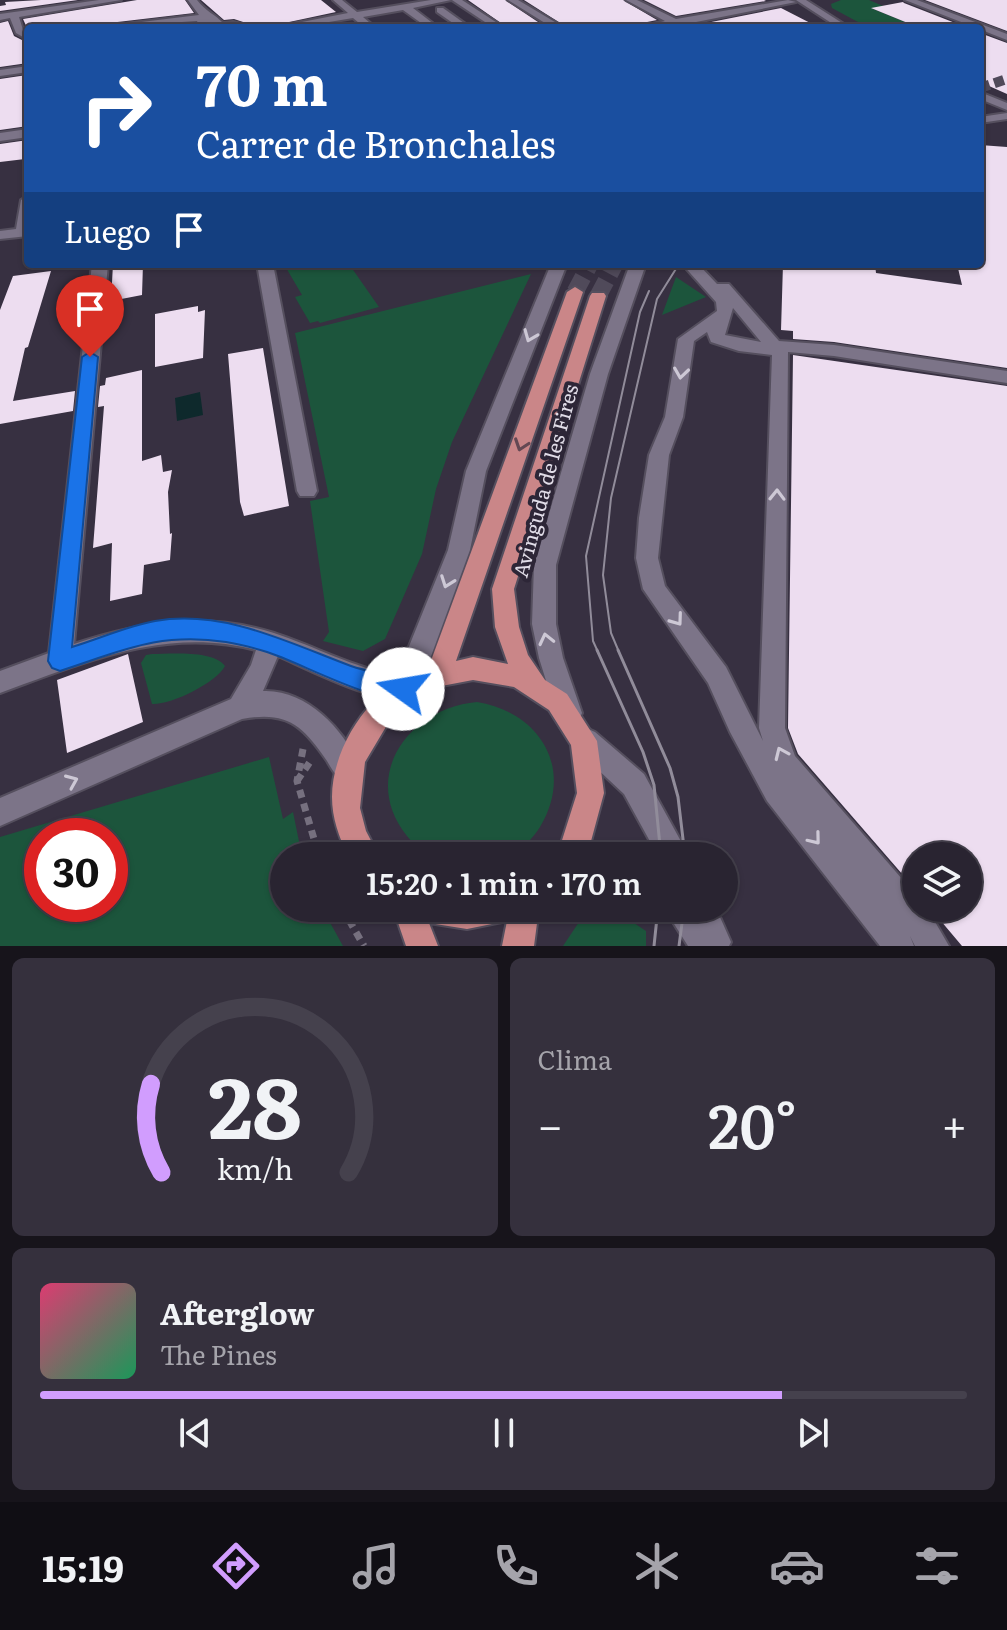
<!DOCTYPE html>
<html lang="es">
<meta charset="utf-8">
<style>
body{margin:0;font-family:Literata,serif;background:#35303d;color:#f1f3f6;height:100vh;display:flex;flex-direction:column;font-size:30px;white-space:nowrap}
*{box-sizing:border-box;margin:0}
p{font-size:26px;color:#a5a4ab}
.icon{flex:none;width:44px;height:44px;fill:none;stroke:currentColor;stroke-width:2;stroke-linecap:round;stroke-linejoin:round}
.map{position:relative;height:946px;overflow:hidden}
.details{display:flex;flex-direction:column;gap:12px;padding:12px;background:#17141b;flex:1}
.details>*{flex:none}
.hud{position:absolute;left:24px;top:24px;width:960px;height:244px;border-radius:8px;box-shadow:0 2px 6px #0004,0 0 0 2px #45414d;background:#1a4fa0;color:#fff;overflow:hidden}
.buttons{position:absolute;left:902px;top:842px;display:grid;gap:16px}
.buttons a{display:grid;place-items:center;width:80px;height:80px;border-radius:50%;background:#292431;box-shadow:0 2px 6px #0004,0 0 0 2px #45414d;font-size:40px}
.speed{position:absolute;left:24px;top:818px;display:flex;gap:16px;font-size:40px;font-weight:700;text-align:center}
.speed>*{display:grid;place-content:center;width:104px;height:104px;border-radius:50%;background:#292431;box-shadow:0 2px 6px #0004,0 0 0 2px #45414d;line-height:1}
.speed .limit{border:12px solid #d22;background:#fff;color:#111}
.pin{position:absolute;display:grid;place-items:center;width:68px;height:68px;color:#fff;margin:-82px -34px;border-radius:50% 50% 50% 0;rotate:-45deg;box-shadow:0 0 8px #0007}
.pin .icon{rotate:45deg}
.me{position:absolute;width:88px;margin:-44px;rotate:283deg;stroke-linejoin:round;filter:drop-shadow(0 0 6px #0008)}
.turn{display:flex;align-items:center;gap:28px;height:168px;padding:0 40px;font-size:36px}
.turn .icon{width:104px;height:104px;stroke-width:2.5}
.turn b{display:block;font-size:56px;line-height:68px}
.then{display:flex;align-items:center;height:76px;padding:0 40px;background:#0003;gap:16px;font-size:30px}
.big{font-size:60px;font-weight:600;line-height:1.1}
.details .card{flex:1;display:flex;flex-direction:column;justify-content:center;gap:12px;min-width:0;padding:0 28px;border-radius:12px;background:#35303d}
.details .dial{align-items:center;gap:0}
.dial svg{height:208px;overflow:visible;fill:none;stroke:#45414d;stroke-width:7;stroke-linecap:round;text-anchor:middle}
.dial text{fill:#f1f3f6;stroke:none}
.song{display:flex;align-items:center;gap:24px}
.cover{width:96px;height:96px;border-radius:12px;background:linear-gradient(135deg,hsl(340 70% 55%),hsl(150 70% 35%))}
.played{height:8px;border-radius:4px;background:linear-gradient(90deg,#d19dfe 80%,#45414d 80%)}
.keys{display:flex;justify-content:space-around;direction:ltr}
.heat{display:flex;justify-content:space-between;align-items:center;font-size:44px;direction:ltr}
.details .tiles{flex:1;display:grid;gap:12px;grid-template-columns:1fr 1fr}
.card:last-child{grid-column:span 2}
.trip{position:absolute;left:270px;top:842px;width:468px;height:80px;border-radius:40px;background:#292431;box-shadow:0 2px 6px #0004,0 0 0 2px #45414d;font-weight:600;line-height:80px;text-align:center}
.dock{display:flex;height:128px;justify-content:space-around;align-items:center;background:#100e14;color:#a5a4ab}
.dock .icon{width:56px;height:56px}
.dock .selected{color:#d19dfe}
.dock b{font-size:36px;color:#f1f3f6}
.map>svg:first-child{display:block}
</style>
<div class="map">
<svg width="1007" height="946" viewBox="0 0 1007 946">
<rect width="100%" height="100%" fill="#373041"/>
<path fill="#1c553c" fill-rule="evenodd" d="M841,0H869L883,6L873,9L920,28H869L832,8L831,4Z
M290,264H349L379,307L320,323L318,321L310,323L295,297L302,295L285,266Z
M531,274L452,442L436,489L422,554L399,607L385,639L363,651L323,641L329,632L310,501L329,497L295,333Z
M676,277L706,297L662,315Z
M152,654C171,654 213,650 225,666C216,683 171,705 152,704L141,663L146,655Z
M477,702C540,712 575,769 540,827C533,838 521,851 509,855C497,859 479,856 466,856C456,856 440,859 430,856C421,853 413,843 407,836C359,776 409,708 477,702Z
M269,757L283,819L293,812L302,856H284V908H322L343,946H0V837ZM42,836H110V904H42Z
M598,908H622L625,917L646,931V946H563L581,919Z"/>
<path fill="#0e292c" d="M200,392L203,415L177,421L175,398Z"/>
<path fill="#edddf0" d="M41,0H78L0,11V6L6,5L5,2Z
M137,0H185L194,13L92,25L89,28L28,30L23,19Z
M201,0H321L336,12L261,28L234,19L224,20Z
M468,0H505L547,28H508Z
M524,0H623L657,20L618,28H568Z
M644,0H764L766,1L676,16Z
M925,0H1007V31Z
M903,2L904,3L968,28H920L871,8Z
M781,8L820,28H681Z
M8,21L14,36L28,43V63L0,67V23Z
M980,33L1007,43V94L980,82Z
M27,75L28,126L0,130V79Z
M28,140L25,159L0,162V144Z
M980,145L1007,147V368L834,342L793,339V331L781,330L783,264H875L876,273L962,285L957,264H980Z
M113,264H143L142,295L111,301Z
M51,271L28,347L25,348L13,401L75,391L73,411L0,424V310L13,276Z
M198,306V312L205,310L203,358L155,367V314Z
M263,348L289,506L244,516L240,502L228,354Z
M793,355L1007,386V946H962L930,908H968V856H916V890L798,754L788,728Z
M142,370V461L161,455L163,472L172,470L168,492L170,534L172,533L170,560L144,565L142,594L110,601L112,543L93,548L104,406L98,407L100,386L105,385L106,378Z
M128,654L143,722L67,753L57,680Z"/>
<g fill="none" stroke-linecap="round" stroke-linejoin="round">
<path stroke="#504a5a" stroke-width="10" stroke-dasharray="10 5" stroke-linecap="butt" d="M980,88L1007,79"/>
<path stroke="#504a5a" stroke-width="17" stroke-dasharray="17 8" stroke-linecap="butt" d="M575,292L590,264
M598,296L615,264"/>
<defs>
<path id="minor" d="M99,0H121L19,17L23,30L28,33V40L16,33L10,18L0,20V14Z
M188,0H197C205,11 216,15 223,23L233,22L258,28H200L197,21L92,28L199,15Z
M333,0H342L357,12L431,0H451L413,8L439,28H428L403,10L363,17L376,28H365L353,18L293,28H271L348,13Z
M452,0H462L505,28H494Z
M508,0H518L565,28H553Z
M626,0H637L676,19L788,0L796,2L676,26L636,28L665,21Z
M796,0H806L850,28H839Z
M905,0H917L1007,34V40Z
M437,8H443L471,28H460L437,12Z
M28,66V72L0,76V70Z
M980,92L1007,103V110L980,99Z
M1007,113V119L980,123V117Z
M28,129V137L0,141V133Z
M28,196V236L0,239V231L16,229L21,200Z
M92,264H108L74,644C140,622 205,611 274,633C316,647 353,667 397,676L448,550L466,471L551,264H567L486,471L470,550L430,659L412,697C382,708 308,669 278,656L263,691C308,689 346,732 362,770L358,779L348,783C337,779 333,771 327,761C302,724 286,711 242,719L0,826V798L231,699L251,665L256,650C165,626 83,663 0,693V671L49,653Z
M257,264H273L317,491L314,496H300L297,491Z
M630,264H646L608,374L556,565V624L563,658L582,713L578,722L569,725L560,722L556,713L539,658L532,624L534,565L590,374Z
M682,264H698L717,284H729L779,341L834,345L1007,371V383L834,356L788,352L785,728L795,756L916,895V908H927L949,946H915L910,936L914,946H880L767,801L730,732L708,683L643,589L636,558L639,518L649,455L665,417L678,339L717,311L716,302ZM733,308L761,342L725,335ZM707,332L711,342L739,351L772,355L759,728L763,741L726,667L665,586L658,558L669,455L683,417L694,341Z
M586,728L595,732L644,774L689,856H658L624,794L577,750L573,741L577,732Z
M664,908H716L731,942L729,946H688Z"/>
<path id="major" d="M575,287L583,292L456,661L473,657L508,664L495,627L492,589L590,296L592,293H604L606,296L514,589L519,627L528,655L545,680L567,694L597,741L604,793L587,856H557L577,793L571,745L549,710L514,687L473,680L431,688L393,715L365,762L360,808L366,831L379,856H348C339,837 332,818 332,797C332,743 377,680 429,666L567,292Z
M393,908H539L534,946H502L507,921L467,929L429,923L438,946H406Z"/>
</defs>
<use href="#minor" stroke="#554f5e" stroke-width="4"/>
<use href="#major" stroke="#554f5e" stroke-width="4"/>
<path stroke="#76707f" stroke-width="4" stroke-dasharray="5 3" stroke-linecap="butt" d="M605,264L620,266"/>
<path stroke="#76707f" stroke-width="7" stroke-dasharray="8 6" stroke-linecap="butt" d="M303,749L297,781L319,856
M297,781L312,759
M342,908L364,946"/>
<use href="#minor" fill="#7c7488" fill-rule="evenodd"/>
<use href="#major" fill="#ca8688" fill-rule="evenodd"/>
<path stroke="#918c9a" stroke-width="2" d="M598,652L593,641L586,556L640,312L649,291
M619,652L611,633L603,575L611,498L657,299L679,264"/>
<path stroke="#918c9a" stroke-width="3" d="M597,650L643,752L654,785L661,856
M618,650L670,768L678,797L685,856
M654,946L658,908
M679,946L684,908"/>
</g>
<defs><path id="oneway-chevron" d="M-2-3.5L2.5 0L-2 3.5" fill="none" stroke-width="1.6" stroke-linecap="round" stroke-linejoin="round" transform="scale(2)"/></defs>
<g stroke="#cdc8d5">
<use href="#oneway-chevron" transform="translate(530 336) rotate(112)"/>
<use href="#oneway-chevron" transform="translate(681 373) rotate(98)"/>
<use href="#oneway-chevron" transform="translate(777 495) rotate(-89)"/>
<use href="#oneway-chevron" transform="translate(447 582) rotate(110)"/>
<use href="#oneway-chevron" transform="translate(677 620) rotate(54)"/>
<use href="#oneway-chevron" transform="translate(546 639) rotate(-103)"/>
<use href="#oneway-chevron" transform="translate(781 753) rotate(-114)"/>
<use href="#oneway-chevron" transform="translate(72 781) rotate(-23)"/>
<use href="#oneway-chevron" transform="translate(815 839) rotate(51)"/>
</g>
<use stroke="#644853" href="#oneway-chevron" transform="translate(521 445) rotate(109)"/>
<path fill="#1a73e8" stroke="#114b97" stroke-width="2" d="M90,352L98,357L72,647C99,639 127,626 155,621C224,609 289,643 351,666C371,673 392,674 411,682L415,689L411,697C381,708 300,662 267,652C254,648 239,644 226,642C158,632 122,651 60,671L52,668L48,661L82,357Z"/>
<g text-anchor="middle" stroke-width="8" stroke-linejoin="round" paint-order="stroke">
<g font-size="20" fill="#e1dde8" stroke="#2d2637">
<text transform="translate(546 481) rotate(-75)" y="7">Avinguda de les Fires</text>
</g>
</g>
</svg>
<div class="buttons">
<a><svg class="icon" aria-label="layers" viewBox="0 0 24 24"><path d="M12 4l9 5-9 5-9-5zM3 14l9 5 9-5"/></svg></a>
</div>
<div class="speed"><div class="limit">30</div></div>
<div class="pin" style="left:90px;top:357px;background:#d93025"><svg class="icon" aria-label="arrive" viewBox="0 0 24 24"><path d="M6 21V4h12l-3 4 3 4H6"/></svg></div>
<svg class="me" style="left:403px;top:689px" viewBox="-20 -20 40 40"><circle r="19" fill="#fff"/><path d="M0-13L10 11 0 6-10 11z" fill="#1a73e8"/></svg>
<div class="trip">15:20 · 1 min · 170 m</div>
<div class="hud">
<div class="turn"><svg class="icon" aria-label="right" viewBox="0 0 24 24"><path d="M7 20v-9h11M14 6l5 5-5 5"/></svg><div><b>70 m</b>Carrer de Bronchales</div></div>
<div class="then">Luego<svg class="icon" aria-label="arrive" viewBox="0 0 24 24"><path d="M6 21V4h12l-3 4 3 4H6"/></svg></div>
</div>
</div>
<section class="details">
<div class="tiles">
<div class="card dial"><svg viewBox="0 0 100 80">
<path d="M14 69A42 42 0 1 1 86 69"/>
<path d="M14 69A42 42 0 0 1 10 35" stroke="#d19dfe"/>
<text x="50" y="56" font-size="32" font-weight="700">28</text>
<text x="50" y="72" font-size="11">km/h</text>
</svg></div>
<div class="card"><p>Clima</p>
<div class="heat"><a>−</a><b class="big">20°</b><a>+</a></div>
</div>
<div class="card">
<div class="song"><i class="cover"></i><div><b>Afterglow</b><p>The Pines</p></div></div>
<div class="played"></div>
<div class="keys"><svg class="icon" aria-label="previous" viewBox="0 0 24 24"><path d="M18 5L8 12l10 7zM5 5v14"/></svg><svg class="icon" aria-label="pause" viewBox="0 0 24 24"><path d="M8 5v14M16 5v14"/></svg><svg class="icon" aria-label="next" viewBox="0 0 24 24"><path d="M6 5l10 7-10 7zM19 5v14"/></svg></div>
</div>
</div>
</section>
<nav class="dock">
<b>15:19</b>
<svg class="icon selected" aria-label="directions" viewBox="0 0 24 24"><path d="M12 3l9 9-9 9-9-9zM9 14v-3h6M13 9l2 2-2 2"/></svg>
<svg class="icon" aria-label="music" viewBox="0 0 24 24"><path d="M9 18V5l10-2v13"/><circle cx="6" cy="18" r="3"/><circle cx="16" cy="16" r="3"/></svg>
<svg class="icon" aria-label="phone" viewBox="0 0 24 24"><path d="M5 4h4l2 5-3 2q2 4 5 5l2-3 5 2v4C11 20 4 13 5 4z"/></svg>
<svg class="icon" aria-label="climate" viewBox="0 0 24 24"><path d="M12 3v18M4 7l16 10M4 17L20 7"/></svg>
<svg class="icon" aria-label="car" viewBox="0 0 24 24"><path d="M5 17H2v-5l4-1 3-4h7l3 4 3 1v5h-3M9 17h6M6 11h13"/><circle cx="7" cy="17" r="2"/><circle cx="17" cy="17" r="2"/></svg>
<svg class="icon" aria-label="filters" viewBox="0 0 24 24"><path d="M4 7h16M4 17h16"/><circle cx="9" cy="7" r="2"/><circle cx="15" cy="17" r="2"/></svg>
</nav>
